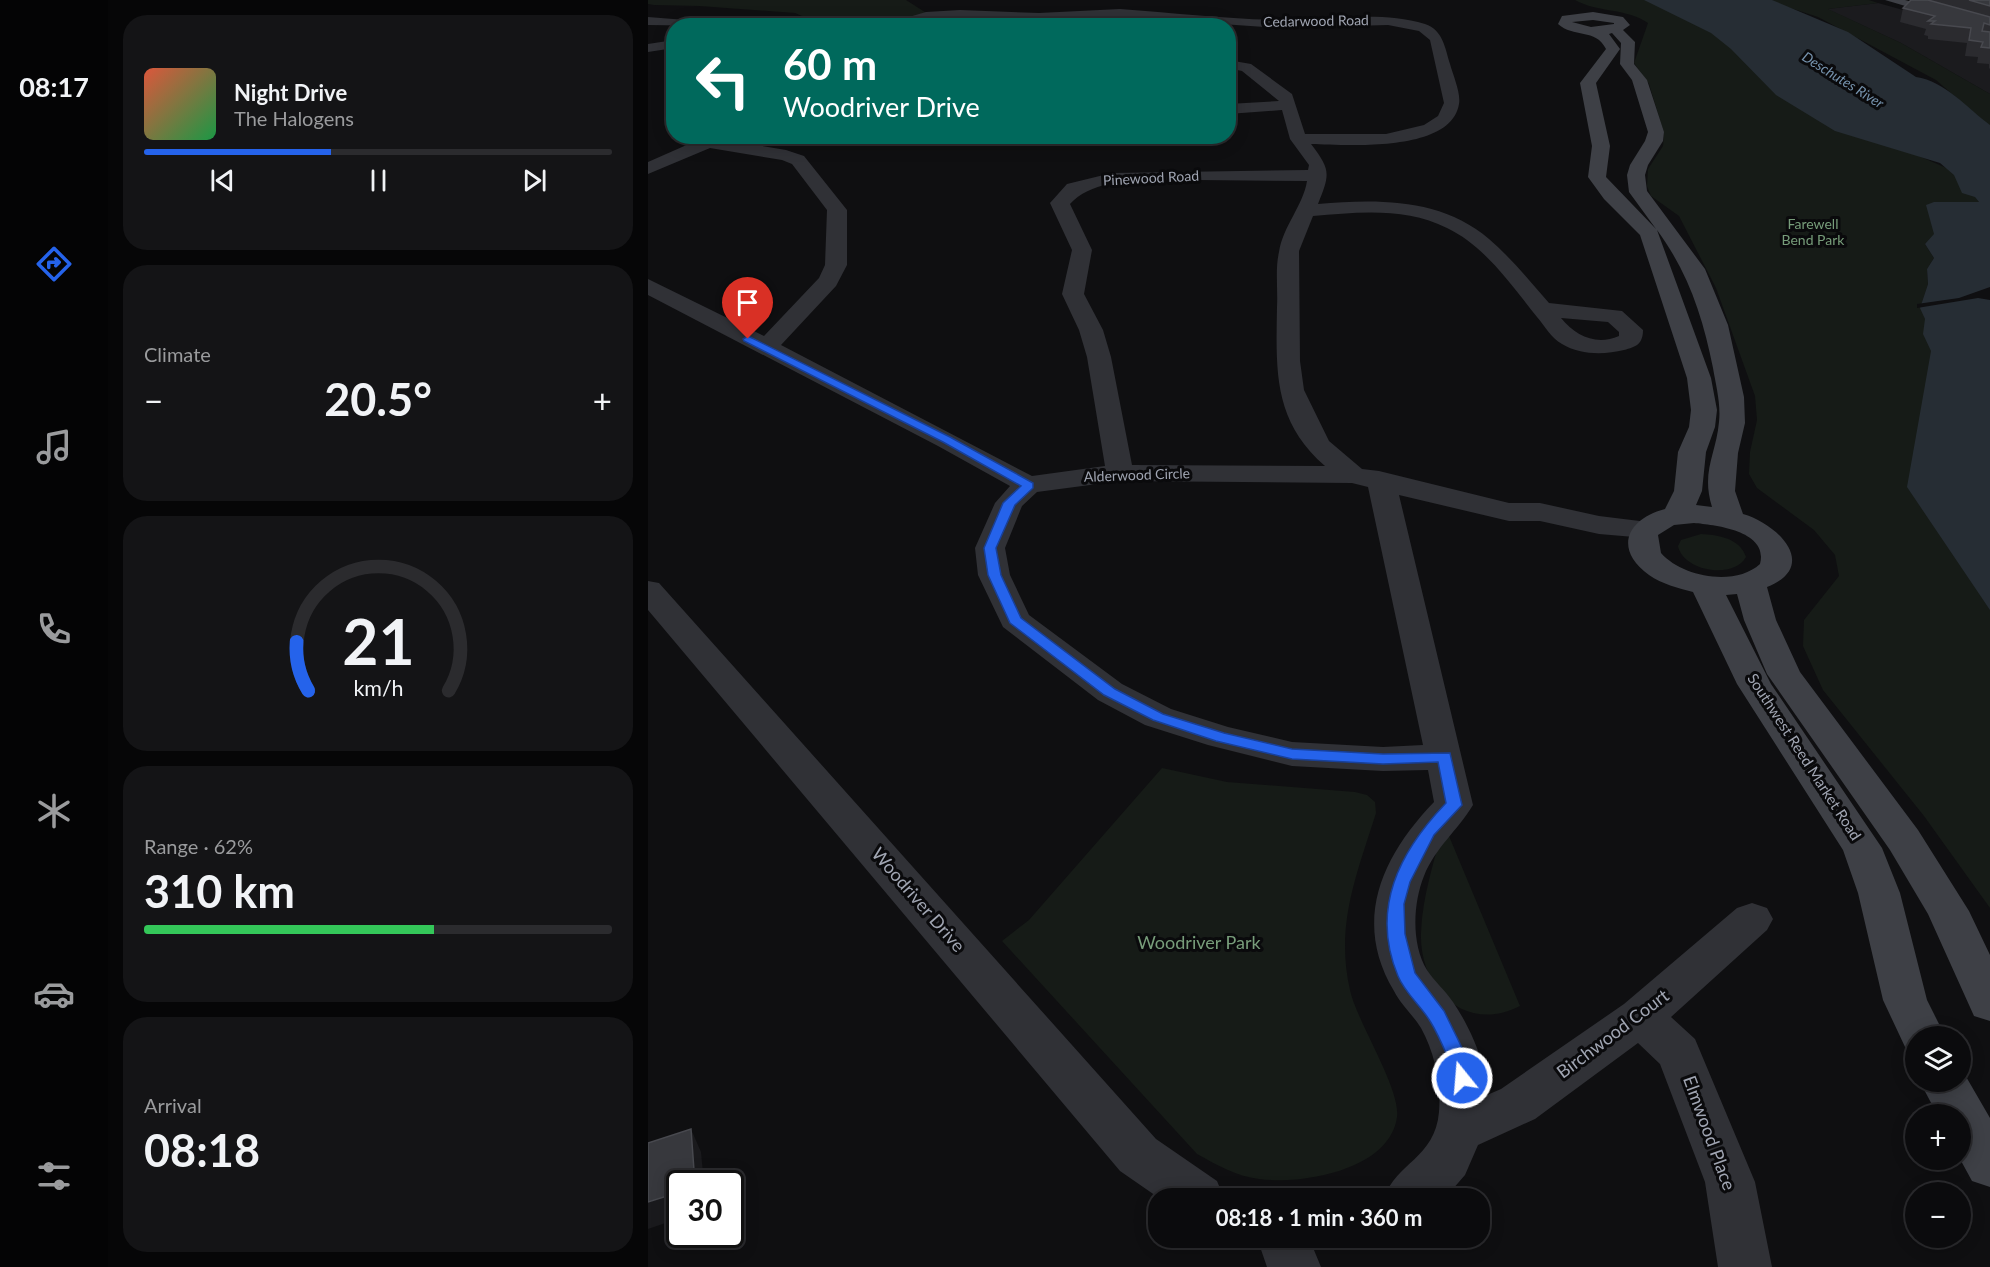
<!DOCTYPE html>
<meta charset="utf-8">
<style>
body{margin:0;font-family:Lato,sans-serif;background:#141416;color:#f1f3f6;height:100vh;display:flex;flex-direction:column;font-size:22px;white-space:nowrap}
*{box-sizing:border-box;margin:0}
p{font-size:20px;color:#9a9b9d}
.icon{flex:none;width:33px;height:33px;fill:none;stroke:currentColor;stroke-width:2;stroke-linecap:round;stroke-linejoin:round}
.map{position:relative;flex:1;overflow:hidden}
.panel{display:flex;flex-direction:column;gap:15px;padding:15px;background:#060607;width:540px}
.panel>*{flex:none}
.guide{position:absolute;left:18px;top:18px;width:570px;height:126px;border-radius:24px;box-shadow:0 3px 15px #0003,0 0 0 2px #2b2b2e;background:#00695c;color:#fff;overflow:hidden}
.controls{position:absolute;left:1257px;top:1026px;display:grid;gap:12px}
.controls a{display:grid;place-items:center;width:66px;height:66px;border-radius:50%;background:#0b0b0d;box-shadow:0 3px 15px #0003,0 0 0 2px #2b2b2e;font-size:30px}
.speed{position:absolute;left:18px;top:1170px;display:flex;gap:12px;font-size:30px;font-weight:700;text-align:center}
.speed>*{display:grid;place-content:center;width:78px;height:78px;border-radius:50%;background:#0b0b0d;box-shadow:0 3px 15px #0003,0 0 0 2px #2b2b2e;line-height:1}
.speed .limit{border:3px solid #111;border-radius:9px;background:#fff;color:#111}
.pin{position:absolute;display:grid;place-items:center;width:51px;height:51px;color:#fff;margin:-62px -26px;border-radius:50% 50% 50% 0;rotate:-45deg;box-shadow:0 0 6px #0007}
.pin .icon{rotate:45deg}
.me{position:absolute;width:66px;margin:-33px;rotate:343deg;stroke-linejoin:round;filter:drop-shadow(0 0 4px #0008)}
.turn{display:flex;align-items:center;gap:21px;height:126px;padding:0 18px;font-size:27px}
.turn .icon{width:78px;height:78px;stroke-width:2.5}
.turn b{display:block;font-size:42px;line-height:51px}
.big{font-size:45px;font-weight:700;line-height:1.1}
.panel .widget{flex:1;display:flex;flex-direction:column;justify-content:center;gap:9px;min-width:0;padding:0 21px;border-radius:24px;background:#141416}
.panel .dial{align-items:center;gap:0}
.dial svg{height:156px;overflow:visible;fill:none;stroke:#2b2b2e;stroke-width:7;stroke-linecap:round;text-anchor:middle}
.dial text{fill:#f1f3f6;stroke:none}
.song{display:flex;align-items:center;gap:18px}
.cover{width:72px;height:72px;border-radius:9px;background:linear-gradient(135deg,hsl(10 70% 55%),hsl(140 70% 35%))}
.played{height:6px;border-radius:3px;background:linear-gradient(90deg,#2563eb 40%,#2b2b2e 40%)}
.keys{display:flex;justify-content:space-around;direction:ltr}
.heat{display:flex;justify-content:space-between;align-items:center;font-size:33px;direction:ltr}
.charge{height:9px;border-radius:4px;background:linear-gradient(90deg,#34c759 62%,#2b2b2e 0)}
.trip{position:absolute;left:500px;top:1188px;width:342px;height:60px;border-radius:24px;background:#0b0b0d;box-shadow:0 3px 15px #0003,0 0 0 2px #2b2b2e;font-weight:700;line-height:60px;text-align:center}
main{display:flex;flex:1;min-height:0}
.tab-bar{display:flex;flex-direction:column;width:108px;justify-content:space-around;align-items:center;background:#040405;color:#9a9b9d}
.tab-bar .icon{width:42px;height:42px}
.tab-bar .current{color:#2563eb}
.tab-bar b{font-size:27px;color:#f1f3f6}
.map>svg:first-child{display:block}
</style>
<main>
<nav class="tab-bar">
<b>08:17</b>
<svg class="icon current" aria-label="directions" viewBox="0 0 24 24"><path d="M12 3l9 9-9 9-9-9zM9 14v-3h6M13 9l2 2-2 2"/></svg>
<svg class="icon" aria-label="music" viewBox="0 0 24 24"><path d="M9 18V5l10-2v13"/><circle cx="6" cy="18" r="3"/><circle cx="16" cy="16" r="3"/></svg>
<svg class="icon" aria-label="phone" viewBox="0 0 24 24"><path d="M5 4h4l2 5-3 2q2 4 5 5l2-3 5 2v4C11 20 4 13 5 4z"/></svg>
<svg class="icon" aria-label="climate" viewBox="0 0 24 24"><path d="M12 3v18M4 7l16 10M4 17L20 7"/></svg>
<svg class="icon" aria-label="car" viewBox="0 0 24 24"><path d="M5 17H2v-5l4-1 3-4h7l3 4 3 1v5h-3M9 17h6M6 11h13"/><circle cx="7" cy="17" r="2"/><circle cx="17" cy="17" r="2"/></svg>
<svg class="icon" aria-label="filters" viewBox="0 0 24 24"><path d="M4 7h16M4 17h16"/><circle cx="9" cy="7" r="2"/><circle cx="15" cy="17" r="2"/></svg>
</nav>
<section class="panel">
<div class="widget">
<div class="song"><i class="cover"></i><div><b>Night Drive</b><p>The Halogens</p></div></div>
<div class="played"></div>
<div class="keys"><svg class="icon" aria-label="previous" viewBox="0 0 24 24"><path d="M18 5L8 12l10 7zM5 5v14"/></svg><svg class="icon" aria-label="pause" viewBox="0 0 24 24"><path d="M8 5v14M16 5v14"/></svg><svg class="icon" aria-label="next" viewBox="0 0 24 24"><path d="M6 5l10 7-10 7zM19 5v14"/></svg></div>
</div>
<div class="widget"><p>Climate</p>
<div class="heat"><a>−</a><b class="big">20.5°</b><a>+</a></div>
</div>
<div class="widget dial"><svg viewBox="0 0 100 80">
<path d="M14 69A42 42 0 1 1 86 69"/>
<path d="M14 69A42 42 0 0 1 8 44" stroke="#2563eb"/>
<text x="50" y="56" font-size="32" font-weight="700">21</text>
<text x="50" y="72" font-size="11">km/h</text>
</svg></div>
<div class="widget"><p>Range · 62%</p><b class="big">310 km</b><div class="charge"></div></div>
<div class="widget"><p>Arrival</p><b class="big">08:18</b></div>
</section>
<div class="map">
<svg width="1342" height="1267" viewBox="0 0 1342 1267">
<rect width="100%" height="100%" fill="#0f0f11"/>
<path fill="#1b1b1e" d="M1230,3L1342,34V94L1253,43L1179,9Z"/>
<path fill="#161b17" d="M0,0H258L280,14L231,25L134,26L159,18L147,13L51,6L6,5L0,4Z
M927,0H1011L1039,14L1220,134L1310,173L1331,202L1277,244L1286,258L1279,269L1280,284L1274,302L1277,319L1342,580V908L1276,816L1175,690L1155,646L1156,620L1191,576L1187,555L1166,530L1109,488L1101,474L1102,452L1109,420L1107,396L1068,288L1031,216L1003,196L999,186L1000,169L1015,146L1016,133L1001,84L986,63L1000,23C979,8 950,13 927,0Z
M1118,0H1221L1230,3L1180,9L1253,43L1342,94V127L1288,80L1170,17Z
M1053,534C1070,535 1092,538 1098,557C1085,580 1035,571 1030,546L1033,540Z
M514,768L579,782L707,792L719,795L727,802L728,813C709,874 687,925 702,990C709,1022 753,1089 749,1117C742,1170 654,1185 611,1179C588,1176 569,1165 549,1154L354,941L381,920Z
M796,824L872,1006C818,1034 771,989 773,933C774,896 787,859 796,824Z"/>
<path fill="#262d34" d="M996,0H1124L1200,32L1268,77C1297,81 1320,109 1342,125V610L1259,487L1283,351L1275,334L1277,319L1272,308L1280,284L1279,269L1286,258L1277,244L1286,234L1278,205L1286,202H1331L1327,197L1314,193L1306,175L1292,163L1187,131L1128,95L1083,49L1063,33Z"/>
<path fill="#0f0f11" d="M1342,287V300L1330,298L1269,308V304L1311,298Z"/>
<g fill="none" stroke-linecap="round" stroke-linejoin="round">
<path fill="#303136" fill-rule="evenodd" d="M472,9C525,13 578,19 631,20C679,21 730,10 777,24C795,30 797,48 802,64C805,75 813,93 811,104C803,153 699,145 663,144C683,170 682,174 670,204C730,199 793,198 841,239C863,258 882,281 901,303L974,311L995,330C995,344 988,347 976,350C956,355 932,355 914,344C903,338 897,326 889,317C864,286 837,246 799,228C758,207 710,212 665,216L651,251L652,361L656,390L681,441L714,469L731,471L861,503H892L951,516L1008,523L1013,529L1008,535L998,538L951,534L892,521H861L751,495L825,805C810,830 787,848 776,876C765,903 763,944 779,970C786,981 797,990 805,1002C822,1027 839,1064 839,1095L853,1089L976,1004L1089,908L1104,903L1119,908L1125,919L1119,930L1023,1017L1047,1039L1107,1182L1124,1267H1070L1057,1182L1012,1064L990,1043L887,1119L830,1145L817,1175L797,1198H736C748,1163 787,1158 791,1112C793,1084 787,1053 773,1028C765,1015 753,1005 746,991C704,921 734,856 786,802L780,770L735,771L644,766L560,745L497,725L450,700L355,627L330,575L327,548L347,503L362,486L290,446L0,295V279L116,336L171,278L177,265L179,210L144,164L134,160L62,148L0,174V162L59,136H82L79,140L138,150L156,156L199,210V265L188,286L133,345L384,476L457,466L439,357L431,330L414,294L424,250L402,203L419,184L464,173L660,170L661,165L642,139L634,110L580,114V104L631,101L594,71L580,68V60L603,64L644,94L657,134H738L776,125L790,116L796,103L782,40L771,31L740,25L631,28L472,17L391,21L312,18L278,20L255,26H230L278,12L312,10L391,13ZM550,180L659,181C655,206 635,226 631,252C627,269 630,289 629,307C628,371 625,421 677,466L484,465L463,357L455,330L436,294L444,250L422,204C450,173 511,182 550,180ZM913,318L960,322L971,332V336C948,346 928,336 913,318ZM472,481L704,483L720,487L775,745L735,747L644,742L580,727L523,709L474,684L381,615L362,575L357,548L374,506L389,492Z
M0,17L63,22L69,26L0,25Z
M26,40V48L0,52V44Z
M0,581L11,583L508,1139L569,1181L576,1198H511L472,1171L0,610Z
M609,1238H661L673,1267H619Z"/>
<path fill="#3e4046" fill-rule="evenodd" d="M1237,0H1257L1342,23V31Z
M945,12L975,17L982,25L975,30L987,42L986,64L999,80L1016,132L1015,141L1000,165L997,175L999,191L1057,269L1080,325L1096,397L1097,423L1090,453L1087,491L1095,514C1130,524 1172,566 1119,587L1128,620L1152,672L1270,830L1321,911L1342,955V1021L1326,1016L1280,914L1242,850L1119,674L1096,620L1089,594L1078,595L1123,684L1234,848L1252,893L1279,1000L1297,1036H1268V1053L1258,1049L1235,1000L1210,893L1195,850L1089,684L1045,592C1030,588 1014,584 1001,575C965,549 979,519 1017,509L1026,491L1030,452L1041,427L1043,410L1039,378L992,235L956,199L940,177L944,146L932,83L958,49C948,28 925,38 910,24L914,16ZM945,20L966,23V24L943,27L924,22ZM964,33L973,43L972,64L984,80L1000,132L997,141L982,165L979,175L981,192L1008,229L958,177L962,146L948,83L972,49L961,34ZM1009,230C1040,272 1055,317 1065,368C1068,386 1073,404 1071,422C1068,455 1053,471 1064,507L1048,505L1054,491L1058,452L1067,427L1069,410L1063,378ZM1046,523C1068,525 1121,531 1112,564C1087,587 1034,577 1013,553L1010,535L1026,525Z
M1313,1068L1342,1118V1187L1324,1181L1312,1159V1114H1289L1272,1082H1312Z"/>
</g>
<path fill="#2b2b2f" d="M1263,0H1342V69L1341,68V64L1329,63L1330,57L1317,56L1319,43L1280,39V36L1276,35L1278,29L1252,22L1255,8Z"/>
<path fill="#1a1a1d" d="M43,1129L53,1152L56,1184H47Z
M32,1192V1218L0,1229V1202Z"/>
<path fill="#37383d" stroke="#48494f" stroke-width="1.5" d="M1263,0H1280L1342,17V25L1336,23L1334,31L1342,32V48L1333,47L1335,42L1321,40L1323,28L1283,24L1287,21H1280L1287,16L1255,8Z
M1321,0H1342V6Z
M43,1129L47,1184H32V1192L0,1202V1143Z"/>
<path fill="#2563eb" stroke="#184099" stroke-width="1.5" d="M100,336L302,437L385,483V488L367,505L348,548L353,575L373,618L467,689L515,714L576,733L644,749L735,754L802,753L814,805L786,835L762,882L756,904L757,934L767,973L796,1011L820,1060L824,1078L821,1084L814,1087L807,1084C803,1076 803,1067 800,1058C795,1046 789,1032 782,1021C773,1006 757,993 750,976C722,909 751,852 798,803L790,762L735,764L644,759L568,741L505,720L456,695L362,623L340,575L336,548L355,503L373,486L295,442L96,341L95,339Z"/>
<g text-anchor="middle" stroke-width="6" stroke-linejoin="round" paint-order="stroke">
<g font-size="14" fill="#a0a5b2" stroke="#0a0a0c">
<text transform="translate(668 21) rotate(-1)" y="5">Cedarwood Road</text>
<text transform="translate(503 178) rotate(-3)" y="5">Pinewood Road</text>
<text transform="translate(489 475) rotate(-2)" y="5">Alderwood Circle</text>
</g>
<g font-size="14" font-style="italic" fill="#7693ae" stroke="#0a0a0c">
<text transform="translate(1195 80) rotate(32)" y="5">Deschutes River</text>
</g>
<g font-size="14" fill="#779d7a" stroke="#0a0a0c">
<text x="1165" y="229">Farewell<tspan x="1165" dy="16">Bend Park</tspan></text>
</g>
<g font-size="15" fill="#a0a5b2" stroke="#0a0a0c">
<text transform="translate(1156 757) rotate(57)" y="5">Southwest Reed Market Road</text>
</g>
<g font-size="18" fill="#a0a5b2" stroke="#0a0a0c">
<text transform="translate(270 900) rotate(49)" y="6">Woodriver Drive</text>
<text transform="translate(965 1034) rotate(-37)" y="6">Birchwood Court</text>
<text transform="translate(1061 1133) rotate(70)" y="6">Elmwood Place</text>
</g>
<g font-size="18" fill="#779d7a" stroke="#0a0a0c">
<text x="551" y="949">Woodriver Park</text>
</g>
</g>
</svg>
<div class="controls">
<a><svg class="icon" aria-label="layers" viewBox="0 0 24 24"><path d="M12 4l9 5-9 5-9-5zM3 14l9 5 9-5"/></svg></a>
<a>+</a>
<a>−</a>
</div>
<div class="speed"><div class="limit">30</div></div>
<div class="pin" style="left:100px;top:339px;background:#d93025"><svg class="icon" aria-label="arrive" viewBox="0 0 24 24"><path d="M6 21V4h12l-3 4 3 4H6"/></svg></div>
<svg class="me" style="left:814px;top:1078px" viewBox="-20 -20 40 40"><circle r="17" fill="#2563eb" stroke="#fff" stroke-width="3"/><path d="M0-11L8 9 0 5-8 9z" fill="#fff"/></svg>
<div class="trip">08:18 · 1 min · 360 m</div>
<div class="guide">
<div class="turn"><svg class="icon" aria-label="left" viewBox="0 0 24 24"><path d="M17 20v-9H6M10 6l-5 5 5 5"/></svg><div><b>60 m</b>Woodriver Drive</div></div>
</div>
</div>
</main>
